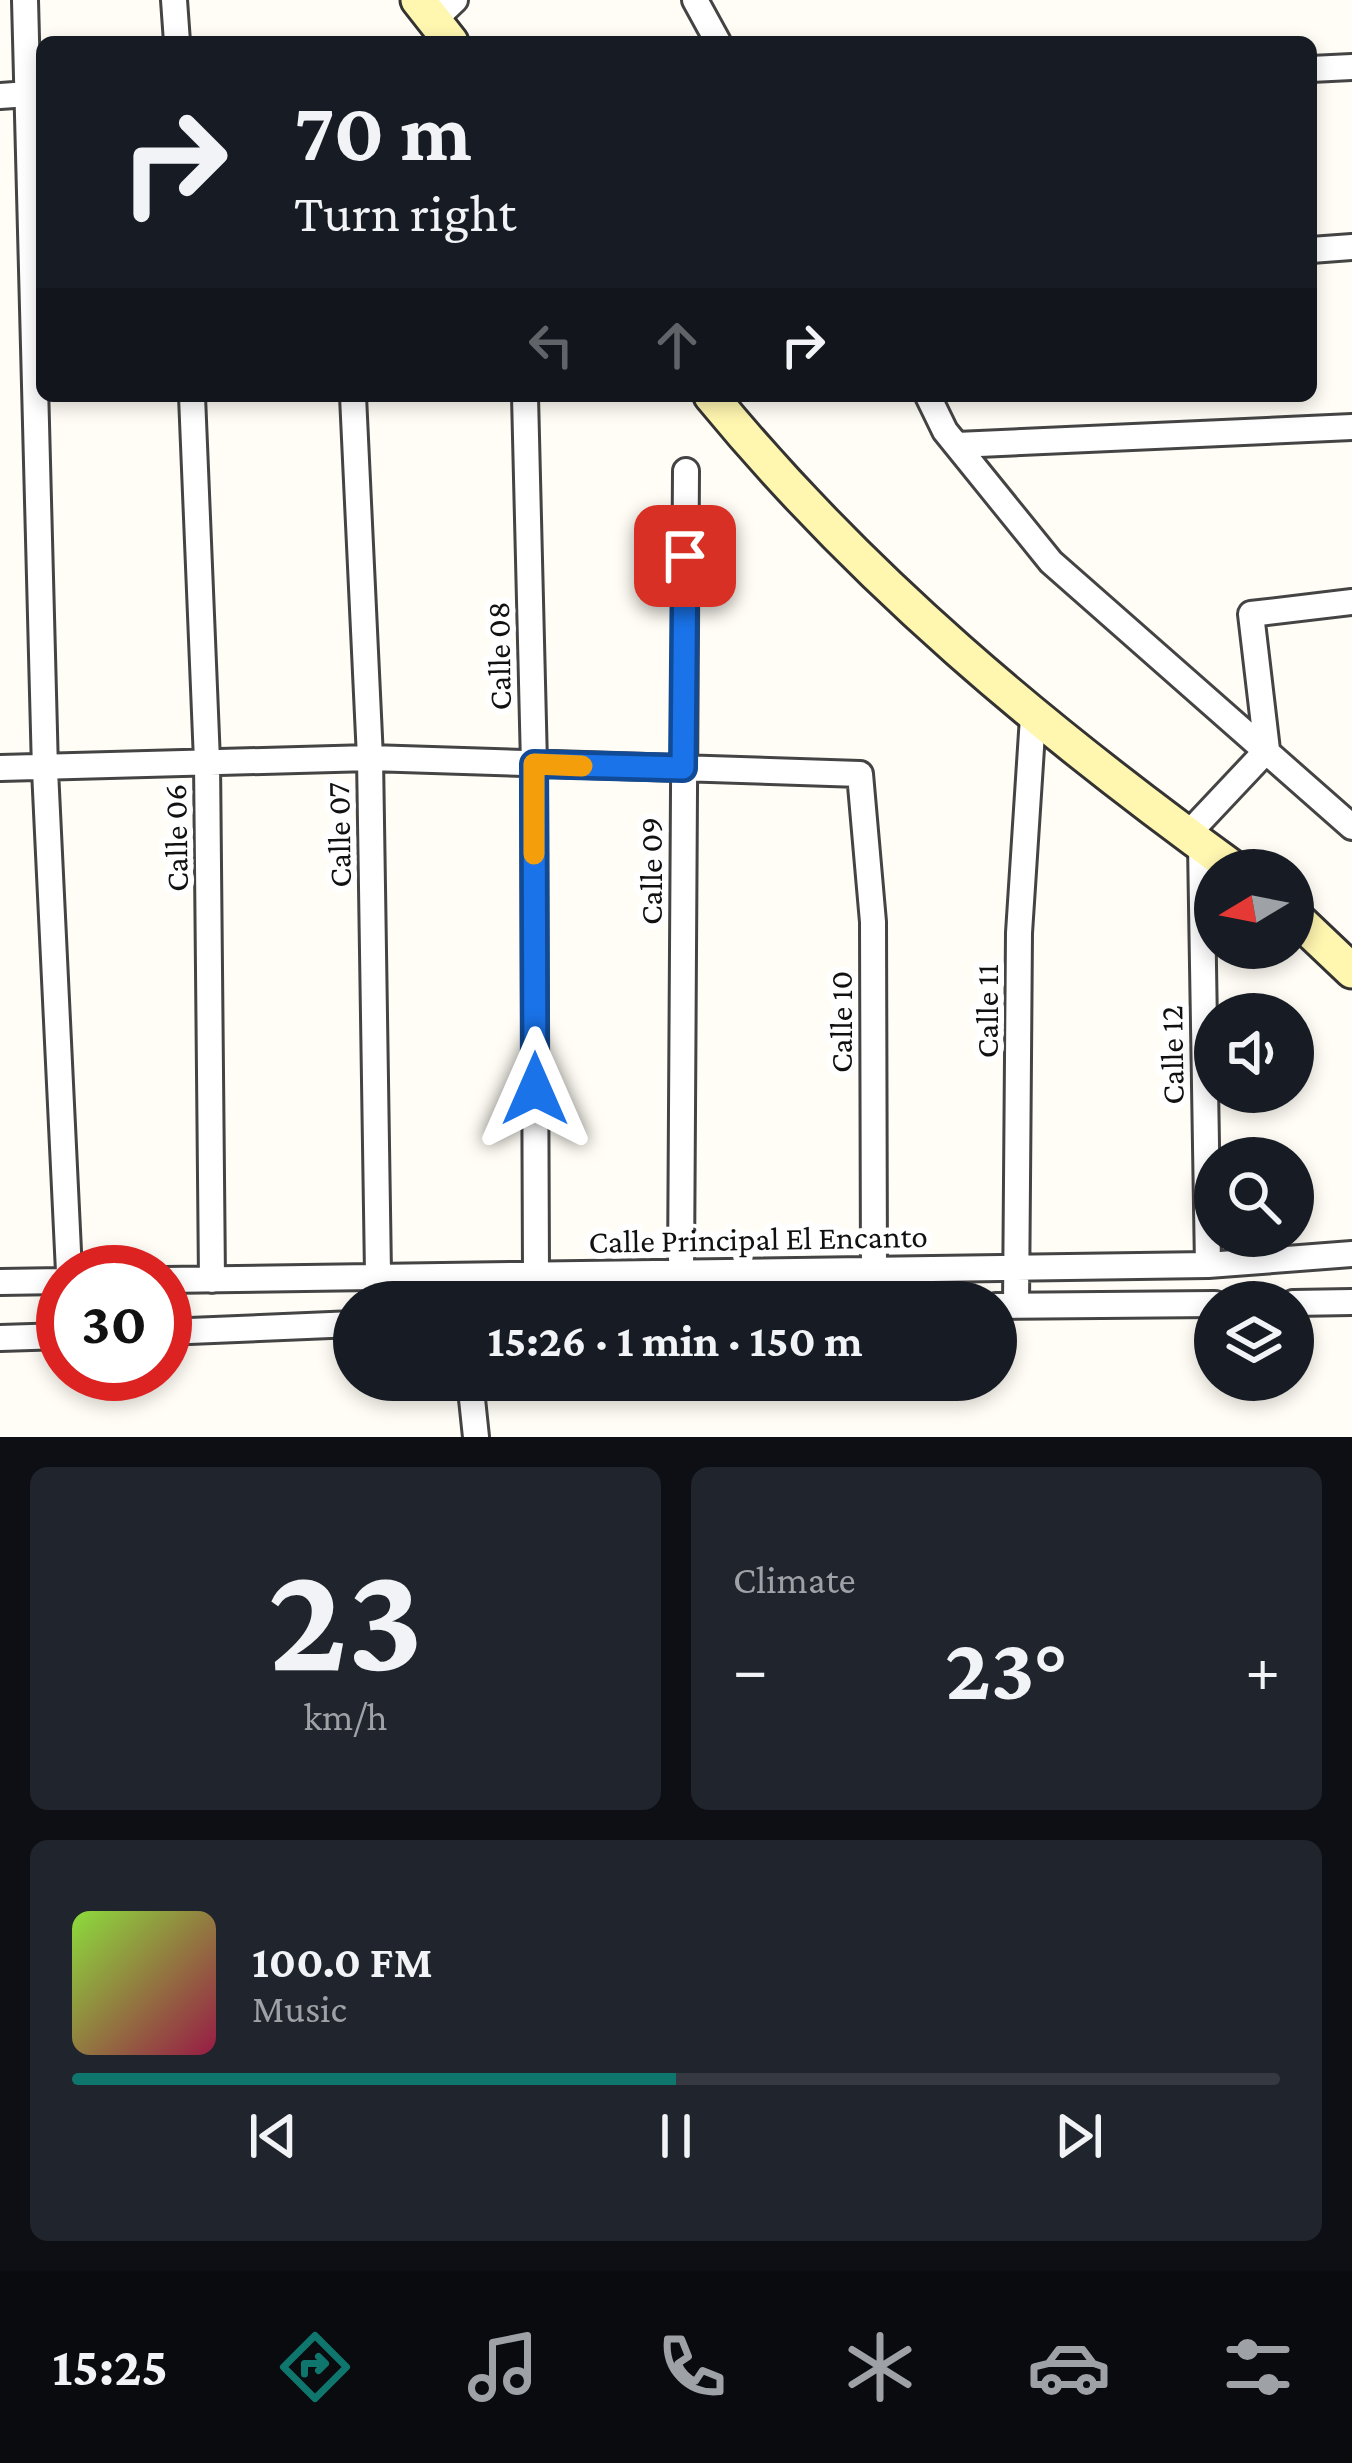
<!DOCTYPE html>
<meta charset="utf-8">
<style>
body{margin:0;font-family:"Crimson Pro",serif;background:#20242c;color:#f1f3f6;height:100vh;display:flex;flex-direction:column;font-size:45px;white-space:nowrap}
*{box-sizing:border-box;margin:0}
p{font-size:39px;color:#9ea1a6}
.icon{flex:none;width:66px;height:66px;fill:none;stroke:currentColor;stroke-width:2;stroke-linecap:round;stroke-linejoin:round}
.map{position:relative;height:1437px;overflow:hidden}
.drawer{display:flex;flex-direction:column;gap:30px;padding:30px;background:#0d0f14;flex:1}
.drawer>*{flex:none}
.top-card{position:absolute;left:36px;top:36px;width:1281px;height:366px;border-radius:18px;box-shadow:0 6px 18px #0003;background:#171b24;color:#f1f3f6;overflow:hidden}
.needle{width:78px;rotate:260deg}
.controls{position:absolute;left:1194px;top:849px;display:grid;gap:24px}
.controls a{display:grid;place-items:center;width:120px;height:120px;border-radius:50%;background:#171b24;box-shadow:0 6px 18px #0003;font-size:60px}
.speed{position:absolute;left:36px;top:1245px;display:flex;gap:24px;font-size:60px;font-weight:700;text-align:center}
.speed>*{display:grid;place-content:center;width:156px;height:156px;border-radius:50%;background:#171b24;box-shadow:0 6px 18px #0003;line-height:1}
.speed .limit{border:18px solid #d22;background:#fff;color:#111}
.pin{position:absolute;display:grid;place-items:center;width:102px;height:102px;color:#fff;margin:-51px;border-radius:24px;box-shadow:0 6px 18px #0006}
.me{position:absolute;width:132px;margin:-66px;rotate:0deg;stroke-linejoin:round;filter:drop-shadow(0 0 9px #0008)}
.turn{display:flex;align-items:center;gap:42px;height:252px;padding:0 60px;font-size:54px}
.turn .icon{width:156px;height:156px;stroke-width:2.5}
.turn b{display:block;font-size:84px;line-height:102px}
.lanes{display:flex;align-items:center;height:114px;padding:0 60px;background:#0003;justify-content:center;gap:60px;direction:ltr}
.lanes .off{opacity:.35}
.big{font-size:90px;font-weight:700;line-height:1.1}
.drawer .card{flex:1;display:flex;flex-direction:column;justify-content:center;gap:18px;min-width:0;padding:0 42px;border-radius:18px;background:#20242c}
.drawer .dial{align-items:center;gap:0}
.dial b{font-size:156px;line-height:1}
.song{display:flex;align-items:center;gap:36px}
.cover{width:144px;height:144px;border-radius:18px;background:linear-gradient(135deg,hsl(90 70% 55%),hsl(340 70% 35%))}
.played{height:12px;border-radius:6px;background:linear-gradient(90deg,#0f766e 50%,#363941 50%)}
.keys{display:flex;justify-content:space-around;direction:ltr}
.heat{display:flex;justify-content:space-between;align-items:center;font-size:66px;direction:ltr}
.drawer .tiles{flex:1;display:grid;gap:30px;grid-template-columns:1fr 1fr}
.card:last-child{grid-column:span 2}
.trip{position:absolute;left:333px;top:1281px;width:684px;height:120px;border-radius:60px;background:#171b24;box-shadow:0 6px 18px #0003;font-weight:700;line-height:120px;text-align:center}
.menu{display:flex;height:192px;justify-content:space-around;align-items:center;background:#090b0e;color:#9ea1a6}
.menu .icon{width:84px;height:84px}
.menu .selected{color:#0f766e}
.menu b{font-size:54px;color:#f1f3f6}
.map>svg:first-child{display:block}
</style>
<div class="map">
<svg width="1352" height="1437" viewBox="0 0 1352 1437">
<rect width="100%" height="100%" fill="#fffdf5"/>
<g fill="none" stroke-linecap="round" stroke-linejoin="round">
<defs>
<path id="street" d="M25,0L45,770L69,1272
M174,0L177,42
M695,0L718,42
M433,21L455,0
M1311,69L1352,67
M0,96L42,93
M1311,250L1352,247
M192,396L207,761L212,1280
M353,396L370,758L378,1274
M525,396L534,764L536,1274
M928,396L945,431L1051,562L1352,827
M957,445L1352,427
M0,768L370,758L860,774L873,922L874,1270
M1187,835L1267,750L1251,614L1352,602
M1201,845L1208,1265
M681,1271L686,471
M165,1280L1208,1265L1352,1254
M0,1282L63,1281
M1293,1303L1352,1302
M1016,1305L1019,933L1033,717
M996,1306L1215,1304
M165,1332L354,1324
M0,1338L63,1336
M470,1380L476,1437"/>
<path id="secondary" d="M418,0L451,42
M711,396C862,580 1044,731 1236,870
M1293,915L1352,971"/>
</defs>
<use href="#street" stroke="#444" stroke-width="30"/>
<use href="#secondary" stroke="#333" stroke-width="39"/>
<use href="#street" stroke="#fff" stroke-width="24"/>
<use href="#secondary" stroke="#fff6b0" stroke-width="33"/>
</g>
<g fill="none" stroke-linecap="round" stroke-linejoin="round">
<defs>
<path id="route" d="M535,1089L534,764L683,768L685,556"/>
</defs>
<use href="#route" stroke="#114b97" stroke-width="30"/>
<use href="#route" stroke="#1a73e8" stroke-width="21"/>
<path stroke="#f59e0b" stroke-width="21" d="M534,854V764L582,766"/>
</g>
<g text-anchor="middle" stroke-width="12" stroke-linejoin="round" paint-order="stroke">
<g font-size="33" fill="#111" stroke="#fff">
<text transform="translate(498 656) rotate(-91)" y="12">Calle 08</text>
<text transform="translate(338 835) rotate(-91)" y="12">Calle 07</text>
<text transform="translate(175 838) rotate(-91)" y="12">Calle 06</text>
<text transform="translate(650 871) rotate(-90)" y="12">Calle 09</text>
<text transform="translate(986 1011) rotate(-90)" y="12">Calle 11</text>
<text transform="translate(840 1022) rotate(-90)" y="12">Calle 10</text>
<text transform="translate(1171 1055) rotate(-91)" y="12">Calle 12</text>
<text transform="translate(758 1238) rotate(-1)" y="12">Calle Principal El Encanto</text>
</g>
</g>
</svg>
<div class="controls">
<a><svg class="needle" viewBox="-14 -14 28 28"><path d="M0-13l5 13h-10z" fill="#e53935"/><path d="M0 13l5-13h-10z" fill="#9ea1a6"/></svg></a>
<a><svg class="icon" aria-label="sound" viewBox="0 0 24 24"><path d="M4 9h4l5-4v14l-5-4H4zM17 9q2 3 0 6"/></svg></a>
<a><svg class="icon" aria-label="search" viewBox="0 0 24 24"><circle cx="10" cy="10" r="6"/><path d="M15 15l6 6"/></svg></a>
<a><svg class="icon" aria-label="layers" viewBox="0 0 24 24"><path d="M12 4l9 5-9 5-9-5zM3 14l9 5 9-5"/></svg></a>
</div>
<div class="speed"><div class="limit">30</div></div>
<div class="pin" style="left:685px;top:556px;background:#d93025"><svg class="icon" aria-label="arrive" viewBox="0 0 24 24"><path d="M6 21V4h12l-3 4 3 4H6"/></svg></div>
<svg class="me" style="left:535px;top:1089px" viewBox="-20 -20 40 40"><path d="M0-17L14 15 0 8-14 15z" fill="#1a73e8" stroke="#fff" stroke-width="4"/></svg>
<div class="trip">15:26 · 1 min · 150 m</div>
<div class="top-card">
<div class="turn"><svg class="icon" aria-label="right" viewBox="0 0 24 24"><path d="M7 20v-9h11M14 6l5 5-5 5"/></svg><div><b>70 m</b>Turn right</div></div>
<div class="lanes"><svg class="icon off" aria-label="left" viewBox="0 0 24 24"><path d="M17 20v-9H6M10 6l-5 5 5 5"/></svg><svg class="icon off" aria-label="ahead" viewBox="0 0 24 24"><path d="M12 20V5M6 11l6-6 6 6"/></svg><svg class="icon" aria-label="right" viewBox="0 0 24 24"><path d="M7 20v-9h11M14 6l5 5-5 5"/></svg></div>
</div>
</div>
<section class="drawer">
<div class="tiles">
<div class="card dial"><b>23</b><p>km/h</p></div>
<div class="card"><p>Climate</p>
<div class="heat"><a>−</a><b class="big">23°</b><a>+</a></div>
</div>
<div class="card">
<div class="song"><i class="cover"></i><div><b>100.0 FM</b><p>Music</p></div></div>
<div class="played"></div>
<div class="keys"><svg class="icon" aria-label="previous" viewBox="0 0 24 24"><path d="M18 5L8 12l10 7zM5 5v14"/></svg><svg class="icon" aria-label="pause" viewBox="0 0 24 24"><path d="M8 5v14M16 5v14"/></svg><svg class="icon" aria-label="next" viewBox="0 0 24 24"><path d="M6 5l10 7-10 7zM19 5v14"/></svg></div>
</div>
</div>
</section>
<nav class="menu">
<b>15:25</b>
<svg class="icon selected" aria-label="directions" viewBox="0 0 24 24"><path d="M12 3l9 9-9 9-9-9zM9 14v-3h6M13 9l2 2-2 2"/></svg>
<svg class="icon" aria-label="music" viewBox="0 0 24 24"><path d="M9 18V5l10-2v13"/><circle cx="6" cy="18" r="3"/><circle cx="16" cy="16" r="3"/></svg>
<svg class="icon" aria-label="phone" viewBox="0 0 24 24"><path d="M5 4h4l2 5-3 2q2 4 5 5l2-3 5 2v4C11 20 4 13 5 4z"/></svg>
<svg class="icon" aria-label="climate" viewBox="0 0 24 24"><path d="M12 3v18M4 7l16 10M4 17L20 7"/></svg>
<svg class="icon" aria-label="car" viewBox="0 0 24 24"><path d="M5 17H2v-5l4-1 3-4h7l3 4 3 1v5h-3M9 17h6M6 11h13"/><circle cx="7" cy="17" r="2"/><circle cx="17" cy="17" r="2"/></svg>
<svg class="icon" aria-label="filters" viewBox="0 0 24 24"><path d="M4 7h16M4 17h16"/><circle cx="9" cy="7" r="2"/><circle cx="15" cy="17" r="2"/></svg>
</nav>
